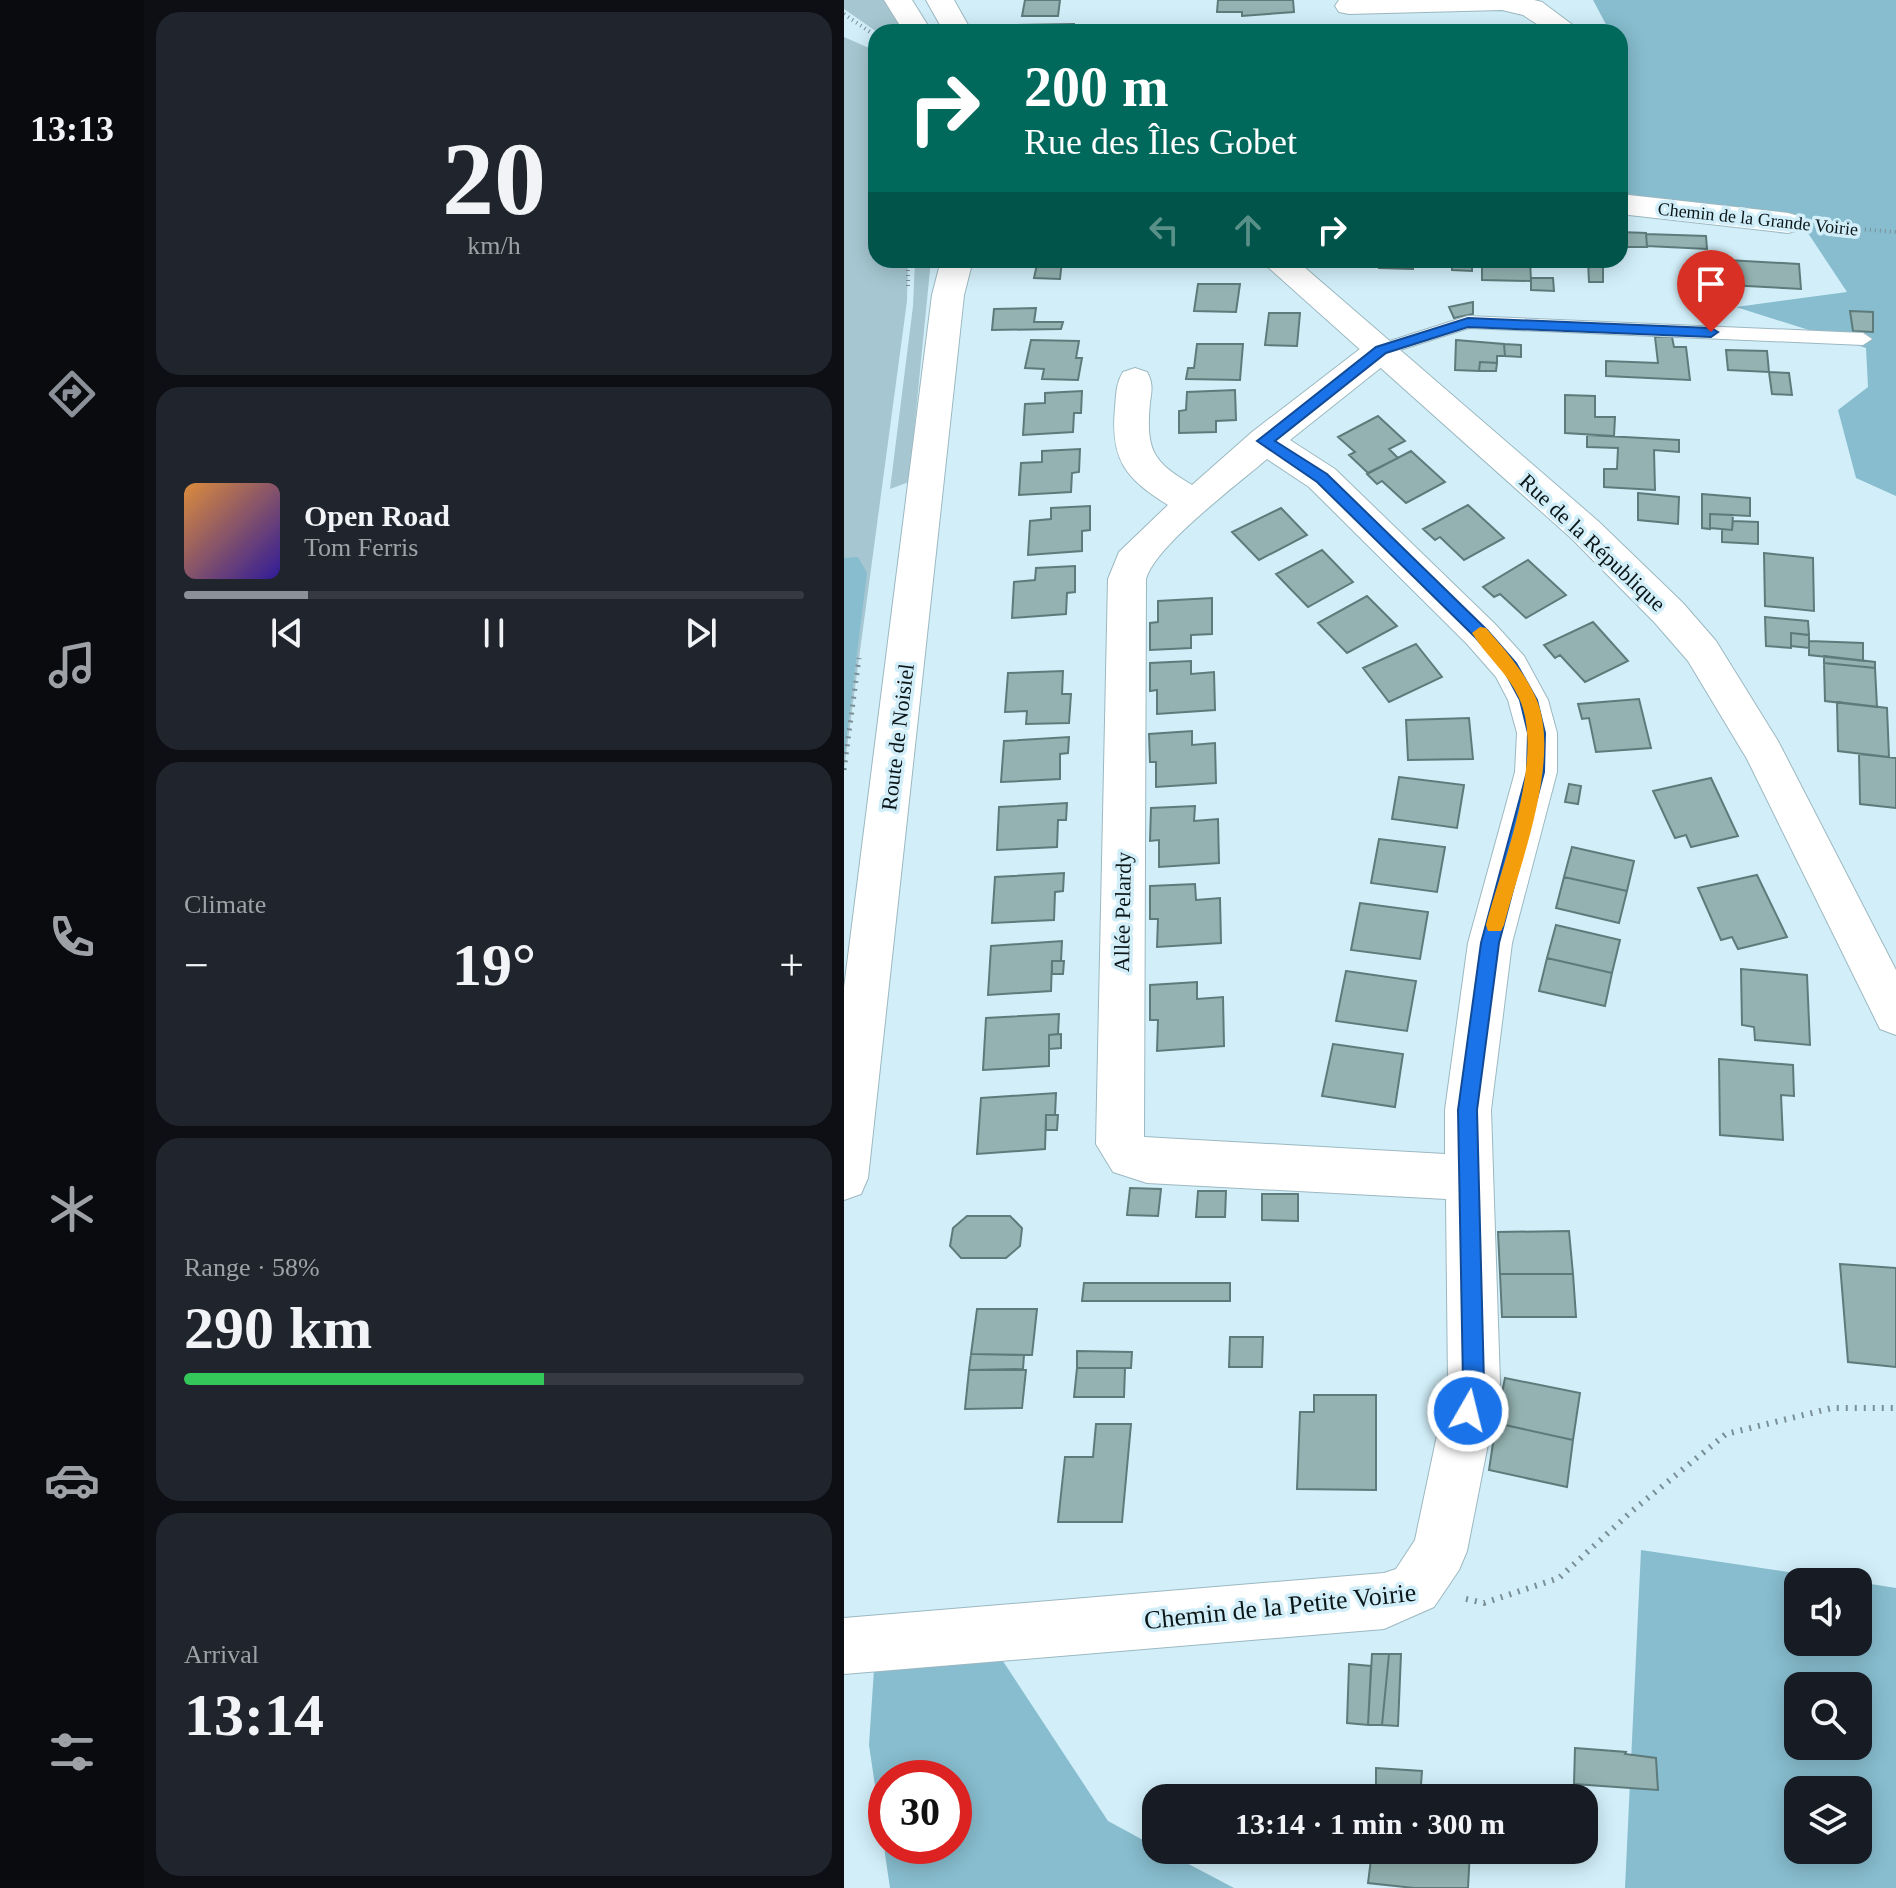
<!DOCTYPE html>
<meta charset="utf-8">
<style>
body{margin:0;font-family:"Times New Roman",serif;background:#20242c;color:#f1f3f6;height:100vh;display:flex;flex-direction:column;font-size:30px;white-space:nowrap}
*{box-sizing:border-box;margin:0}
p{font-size:26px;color:#9ea1a6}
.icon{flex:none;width:44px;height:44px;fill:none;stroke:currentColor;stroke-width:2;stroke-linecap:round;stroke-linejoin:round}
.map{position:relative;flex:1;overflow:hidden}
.panel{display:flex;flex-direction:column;gap:12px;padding:12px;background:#0d0f14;width:700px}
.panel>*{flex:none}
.guide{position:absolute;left:24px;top:24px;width:760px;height:244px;border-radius:24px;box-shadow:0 4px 20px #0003;background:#00695c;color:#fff;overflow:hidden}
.tools{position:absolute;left:940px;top:1568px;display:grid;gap:16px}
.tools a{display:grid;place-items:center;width:88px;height:88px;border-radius:16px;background:#171b24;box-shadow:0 4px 20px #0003;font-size:40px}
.speed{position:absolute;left:24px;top:1760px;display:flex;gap:16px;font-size:40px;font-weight:700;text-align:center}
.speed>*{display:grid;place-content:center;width:104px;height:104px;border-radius:50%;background:#171b24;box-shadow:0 4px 20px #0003;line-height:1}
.speed .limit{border:12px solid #d22;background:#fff;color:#111}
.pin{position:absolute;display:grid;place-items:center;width:68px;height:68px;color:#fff;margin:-82px -34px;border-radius:50% 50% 50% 0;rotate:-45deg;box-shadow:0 0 8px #0007}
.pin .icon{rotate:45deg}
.me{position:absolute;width:88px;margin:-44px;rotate:8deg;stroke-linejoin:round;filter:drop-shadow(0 0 6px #0008)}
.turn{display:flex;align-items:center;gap:28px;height:168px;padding:0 24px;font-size:36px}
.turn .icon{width:104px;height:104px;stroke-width:2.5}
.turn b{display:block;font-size:56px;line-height:68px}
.lanes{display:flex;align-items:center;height:76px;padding:0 24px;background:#0003;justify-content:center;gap:40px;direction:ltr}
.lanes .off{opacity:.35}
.big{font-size:60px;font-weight:700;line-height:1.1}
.panel .widget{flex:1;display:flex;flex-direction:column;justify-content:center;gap:12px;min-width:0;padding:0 28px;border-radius:24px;background:#20242c}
.panel .dial{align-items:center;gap:0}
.dial b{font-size:104px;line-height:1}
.song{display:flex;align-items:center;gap:24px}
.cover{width:96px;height:96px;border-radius:12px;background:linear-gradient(135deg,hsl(30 70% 55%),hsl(250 70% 35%))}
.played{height:8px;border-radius:4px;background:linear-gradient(90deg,#8c9099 20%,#363941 20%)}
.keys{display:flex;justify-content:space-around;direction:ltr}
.heat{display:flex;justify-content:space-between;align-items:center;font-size:44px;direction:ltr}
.charge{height:12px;border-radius:6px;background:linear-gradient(90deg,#34c759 58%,#363941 0)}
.trip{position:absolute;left:298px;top:1784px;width:456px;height:80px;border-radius:24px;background:#171b24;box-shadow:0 4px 20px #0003;font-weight:700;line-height:80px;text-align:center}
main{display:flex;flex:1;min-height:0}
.dock{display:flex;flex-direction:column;width:144px;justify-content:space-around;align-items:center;background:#090b0e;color:#9ea1a6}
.dock .icon{width:56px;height:56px}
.dock .on{color:#8c9099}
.dock b{font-size:36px;color:#f1f3f6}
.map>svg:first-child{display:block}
</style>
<main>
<nav class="dock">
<b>13:13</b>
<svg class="icon on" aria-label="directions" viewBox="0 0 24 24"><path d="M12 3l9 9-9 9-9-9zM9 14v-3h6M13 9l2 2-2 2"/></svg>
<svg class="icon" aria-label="music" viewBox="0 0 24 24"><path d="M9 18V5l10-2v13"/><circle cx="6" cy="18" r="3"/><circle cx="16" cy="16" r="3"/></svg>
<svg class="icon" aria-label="phone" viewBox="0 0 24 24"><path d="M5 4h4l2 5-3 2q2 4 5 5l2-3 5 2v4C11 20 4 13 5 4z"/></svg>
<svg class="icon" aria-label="climate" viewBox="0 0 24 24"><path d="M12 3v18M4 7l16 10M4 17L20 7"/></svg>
<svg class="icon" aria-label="car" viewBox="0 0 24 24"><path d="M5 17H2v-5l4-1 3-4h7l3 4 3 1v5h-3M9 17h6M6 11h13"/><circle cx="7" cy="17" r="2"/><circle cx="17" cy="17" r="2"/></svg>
<svg class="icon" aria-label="filters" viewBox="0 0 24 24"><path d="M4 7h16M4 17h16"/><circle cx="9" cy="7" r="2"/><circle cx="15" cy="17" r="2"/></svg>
</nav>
<section class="panel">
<div class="widget dial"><b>20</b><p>km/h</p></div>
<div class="widget">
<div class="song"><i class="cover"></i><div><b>Open Road</b><p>Tom Ferris</p></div></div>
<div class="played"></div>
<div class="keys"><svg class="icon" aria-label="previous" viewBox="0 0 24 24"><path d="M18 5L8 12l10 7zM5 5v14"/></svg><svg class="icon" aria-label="pause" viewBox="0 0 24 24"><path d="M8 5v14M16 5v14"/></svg><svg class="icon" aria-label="next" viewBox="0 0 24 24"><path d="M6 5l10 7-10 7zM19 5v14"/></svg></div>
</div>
<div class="widget"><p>Climate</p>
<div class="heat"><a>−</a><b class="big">19°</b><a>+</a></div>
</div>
<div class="widget"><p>Range · 58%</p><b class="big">290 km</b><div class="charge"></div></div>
<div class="widget"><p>Arrival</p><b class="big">13:14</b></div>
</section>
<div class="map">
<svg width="1052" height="1888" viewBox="0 0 1052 1888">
<rect width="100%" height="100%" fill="#d2eff9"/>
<path fill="#a6c7d1" d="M0,0H41L62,32H33L0,9Z
M0,37L32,51V260H64L63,301L0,770Z
M71,260H87L65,482L46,489L69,306Z"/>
<path fill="#87bdce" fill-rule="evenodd" d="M749,0H1052V496L1012,478L994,410L1024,387L1022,348L892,307L1003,292L952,215L776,195V32H766Z
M14,557L23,573L0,758V558Z
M797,1550L1012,1582H954V1642H1014V1582L1052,1588V1888H781ZM954,1686H1014V1746H954ZM954,1790H1014V1850H954Z
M155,1655L264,1821L312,1847V1850H318L390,1888H46L25,1745L30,1669ZM42,1778H110V1846H42Z"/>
<path fill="#93b2b1" stroke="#5e7b7b" stroke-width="2" d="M181,0H216L214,16H178Z
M374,0H449L450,12L398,16V12H373Z
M230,24V32H170V25Z
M634,25L635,31L663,32H601L600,26Z
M577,26L578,32H546L545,27Z
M776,232L802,233L803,247H780V250H776Z
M802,234L862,236L863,249L803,246Z
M194,260H218L216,279L190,278Z
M535,260H628V271L608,270V264L569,263V269L535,268Z
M638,260H686L687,281L638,280Z
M883,260L955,264L957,289L884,285Z
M744,261L759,262V282H745Z
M687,278H709L710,291L687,290Z
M354,284H396L392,312L350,311Z
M629,302V314L610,318L605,307Z
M192,308L190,322H219L217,329L148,330L150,309Z
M1006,311L1029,312V332L1009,331Z
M425,313H456L453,346L421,345Z
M811,337H828L830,347H842L846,380L762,376V361L814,363Z
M187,340L235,341L232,358H238L234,380L198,379L200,369L181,368Z
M612,340L660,344L661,356H653V363L636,362L635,371L611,370Z
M353,344H399L396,380L342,379L344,368H350Z
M660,344L677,345V357L661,356Z
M882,350L923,351L925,372L884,370Z
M636,362L653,363L652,371H635Z
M925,372L945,373L948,395L928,394Z
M391,390L392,420L372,421V432L335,433V411L342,410L343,392Z
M238,391L237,413H230L229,432L179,435L181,404L201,403V393Z
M721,395L751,396V417H771L770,436L721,433Z
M534,416L561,441L545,449L554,458L524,473L505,455L511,452L494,437Z
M743,435L835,440V452L810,450L811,490L760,487V469H773L774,448L743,447Z
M236,449L235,472L228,473L227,492L175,495L177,463L198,462V451Z
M567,451L601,482L562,503L538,481L533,484L523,474Z
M794,493L835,497L834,524L794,520Z
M858,494L906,498V516L866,514V529L858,528Z
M624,505L660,538L620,560L596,537L591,540L579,529Z
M246,506V530L238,531V551L184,555L186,521L207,519V508Z
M437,508L463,535L415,560L388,532Z
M866,514L889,515L888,530L866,528Z
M889,521L914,522V544L878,542V529L888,530Z
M478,550L509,582L464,607L432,574Z
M920,553L969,558L970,611L921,606Z
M684,560L722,595L682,618L656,594L650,597L639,587Z
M231,566V592L223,593L222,614L168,618L170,582L191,580L192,568Z
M523,596L553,626L503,653L474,623Z
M368,598V634L347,635V648L306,650V623L314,622V601Z
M921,617L964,621L965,635L947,633V648L922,646Z
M749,622L784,661L741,682L716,655L711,658L700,645Z
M947,633L965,635V648L947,646Z
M965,641L1019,643V661L965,655Z
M572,644L598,677L545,702L519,668Z
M980,656L1031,662V668L980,663Z
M347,661V674L370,672L371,710L313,714V690L306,691V663Z
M980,663L1031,668L1033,707L981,701Z
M219,671L218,694H227L225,723L182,724L183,711L161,712L164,673Z
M795,699L807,748L752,752L745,718L738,719L734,704Z
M993,702L1043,708L1045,757L994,751Z
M625,718L629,759L564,760L562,720Z
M348,731V745L371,743L372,783L312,787V762H306L305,734Z
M225,737L224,753L216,754V779L157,782L160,741Z
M1015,754L1052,758V808L1016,804Z
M555,777L620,785L613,828L548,819Z
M867,778L894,836L847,847L842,835L831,838L809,791Z
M725,784L737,786L734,804L721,802Z
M223,803L222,820H214L213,847L153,850L155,807Z
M351,806L350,821L374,819L375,863L315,867V840L306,841L307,808Z
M535,839L601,847L593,892L527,883Z
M728,847L790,861L783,891L720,877Z
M220,873L219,891L211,892L210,920L148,923L151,877Z
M913,875L943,937L894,949L888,937L877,940L854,888Z
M720,877L783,891L775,923L712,908Z
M351,884L352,900L376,898L377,943L313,947L314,919H306V886Z
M516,903L584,912L576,959L507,950Z
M712,925L776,940L768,973L703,958Z
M218,941L217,961H208L207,991L144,995L147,946Z
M703,958L768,973L761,1006L695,991Z
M208,961H220L219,974H208Z
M897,969L963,975L966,1045L911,1040L910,1027L898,1025Z
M502,971L572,981L563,1031L492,1021Z
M353,982V999L379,997L380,1046L313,1051L314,1020H306V985Z
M215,1014L214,1034L205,1035V1066L139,1070L142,1018Z
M217,1034V1048L205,1049V1035Z
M489,1044L559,1054L551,1107L478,1096Z
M875,1059L949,1065L950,1096L937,1095L939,1140L876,1135Z
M212,1093L211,1115H202L201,1149L133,1154L137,1098Z
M202,1115H214L213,1130H202Z
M286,1188L317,1189L314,1216L283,1215Z
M354,1191H382L381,1217H352Z
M418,1194H454V1221L418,1220Z
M123,1216H166L178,1228L176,1246L162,1258H117L106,1246L109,1228Z
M725,1231L729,1274H656L654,1232Z
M996,1264L1052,1268V1367L1004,1362Z
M656,1274H729L732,1317H658Z
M240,1283H386V1301H238Z
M133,1309H193L188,1355L127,1354Z
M386,1337H419L418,1367H385Z
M233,1351L288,1352L287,1368H233Z
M127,1354L180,1355L179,1369L125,1370Z
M233,1368H281L280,1397H230Z
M125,1370H182L178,1408L121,1409Z
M661,1378L736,1393L729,1440L652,1423Z
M470,1395H532V1490L453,1489L456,1412H470Z
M652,1423L729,1440L723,1487L645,1470Z
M252,1424H287L278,1522H214L221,1457H249Z
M528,1654H545L538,1725H524Z
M545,1654H557L554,1726L538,1725Z
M505,1664L527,1666L524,1725L503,1723Z
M731,1748L782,1752L781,1754L812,1758L814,1790L730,1784Z
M532,1768L578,1771L576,1798H532Z
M503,1850H626L624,1888H570L524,1883L527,1859L514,1857Z"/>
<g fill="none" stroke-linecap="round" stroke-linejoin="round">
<defs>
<path id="lane" d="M624,316L1019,333L1028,339L1019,345L625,328L537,356L528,350L530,346Z"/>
<path id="street" d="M495,0H690L698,2L738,32H705L679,15L658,10L505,14L495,12L491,6Z
M776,194L944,213L955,216L960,223L955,230L944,233L776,214Z
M537,339L549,342L554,350L549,358L446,440L491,469L651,624L680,656L704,700L713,733V772L668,943L647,1110L656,1383L623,1551L615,1570L590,1607L540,1629L0,1674V1618L540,1573L552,1569L571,1540L604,1383L602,1199L303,1183L269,1172L252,1144L264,579L275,552L324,505C282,479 266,460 271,408C272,395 272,383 279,372L291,368L303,372C309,382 308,391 306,402C302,449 307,461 348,485L408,432L525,342ZM423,459L465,487L623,644L652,677L664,700L673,733L671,772L624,943L601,1110V1154L300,1137L302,579C311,546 394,484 423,459Z"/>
<path id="secondary" d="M416,260H452L754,521L839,603L872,641L934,741L1052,970V1035L1036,1029L903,759L844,661L811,623L728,539Z"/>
<path id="primary" d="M40,0H68L88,32H60Z
M82,0H110L128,32H100Z
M97,260H129L120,295L24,1178L17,1194L0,1200V988L88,295Z"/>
</defs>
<use href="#lane" stroke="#9cb8c1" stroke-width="2"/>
<use href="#street" stroke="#9cb8c1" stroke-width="2"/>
<use href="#secondary" stroke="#9cb8c1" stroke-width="2"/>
<use href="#primary" stroke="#9cb8c1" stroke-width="2"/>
<path stroke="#7a8f96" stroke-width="4" stroke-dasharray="1 4" stroke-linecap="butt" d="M0,14L32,36
M981,226L1052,232
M64,260V287"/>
<path stroke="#7a8f96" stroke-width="5" stroke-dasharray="2 6" stroke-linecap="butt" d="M0,770L15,658"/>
<path stroke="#7a8f96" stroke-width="6" stroke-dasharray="2 7" stroke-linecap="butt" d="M622,1599L640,1603L715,1578L788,1511L882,1434L988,1408H1052"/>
<use href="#lane" fill="#fff" fill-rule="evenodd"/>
<use href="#street" fill="#fff" fill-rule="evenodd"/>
<use href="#secondary" fill="#fff" fill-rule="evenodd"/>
<use href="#primary" fill="#fff" fill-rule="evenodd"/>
</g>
<path fill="#1a73e8" stroke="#114b97" stroke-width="2" d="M624,318L867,328L874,332L867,337L624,327L542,353L431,441L483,474L643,630L672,663L693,700L701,733L700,772L655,943L633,1110L640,1383L632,1418L624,1421L617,1418L613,1411L619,1383L614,1110L637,943L683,772L684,733L676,700L661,672L632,638L473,482L413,441L532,347Z"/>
<path fill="#f59e0b" d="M636,627L642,628C661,650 680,671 692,698C718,758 676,863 660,925L657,931H644L642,925C658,865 702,756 675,698C663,672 642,656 628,633Z"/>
<g text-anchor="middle" stroke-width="7" stroke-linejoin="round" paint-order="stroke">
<g font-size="18" fill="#0b1619" stroke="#d2eff9">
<text transform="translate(914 219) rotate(6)" y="6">Chemin de la Grande Voirie</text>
</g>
<g font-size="22" fill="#0b1619" stroke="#d2eff9">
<text transform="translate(749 542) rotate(43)" y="8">Rue de la République</text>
<text transform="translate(53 737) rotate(-83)" y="8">Route de Noisiel</text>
<text transform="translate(278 912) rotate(-89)" y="8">Allée Pelardy</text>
</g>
<g font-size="26" fill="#0b1619" stroke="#d2eff9">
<text transform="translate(436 1606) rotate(-6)" y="9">Chemin de la Petite Voirie</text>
</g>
</g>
</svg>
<div class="tools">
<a><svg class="icon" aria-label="sound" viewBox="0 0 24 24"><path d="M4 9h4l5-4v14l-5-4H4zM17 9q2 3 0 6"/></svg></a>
<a><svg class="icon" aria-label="search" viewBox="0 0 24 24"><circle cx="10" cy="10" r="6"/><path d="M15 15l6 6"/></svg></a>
<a><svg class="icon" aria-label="layers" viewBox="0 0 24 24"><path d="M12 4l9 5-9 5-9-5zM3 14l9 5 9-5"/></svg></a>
</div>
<div class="speed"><div class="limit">30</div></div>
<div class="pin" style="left:867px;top:332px;background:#d93025"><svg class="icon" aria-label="arrive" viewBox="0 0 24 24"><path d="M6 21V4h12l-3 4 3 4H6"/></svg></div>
<svg class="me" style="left:624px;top:1411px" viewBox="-20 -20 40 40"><circle r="17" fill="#1a73e8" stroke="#fff" stroke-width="3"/><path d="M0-11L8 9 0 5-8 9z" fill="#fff"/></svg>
<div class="trip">13:14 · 1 min · 300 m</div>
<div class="guide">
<div class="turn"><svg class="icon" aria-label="right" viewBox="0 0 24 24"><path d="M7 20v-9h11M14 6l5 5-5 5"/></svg><div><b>200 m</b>Rue des Îles Gobet</div></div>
<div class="lanes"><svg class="icon off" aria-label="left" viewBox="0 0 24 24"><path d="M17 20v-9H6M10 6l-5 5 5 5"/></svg><svg class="icon off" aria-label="ahead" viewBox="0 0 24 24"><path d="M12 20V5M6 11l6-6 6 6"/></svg><svg class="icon" aria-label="right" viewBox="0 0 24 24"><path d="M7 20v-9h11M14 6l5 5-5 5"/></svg></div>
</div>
</div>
</main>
